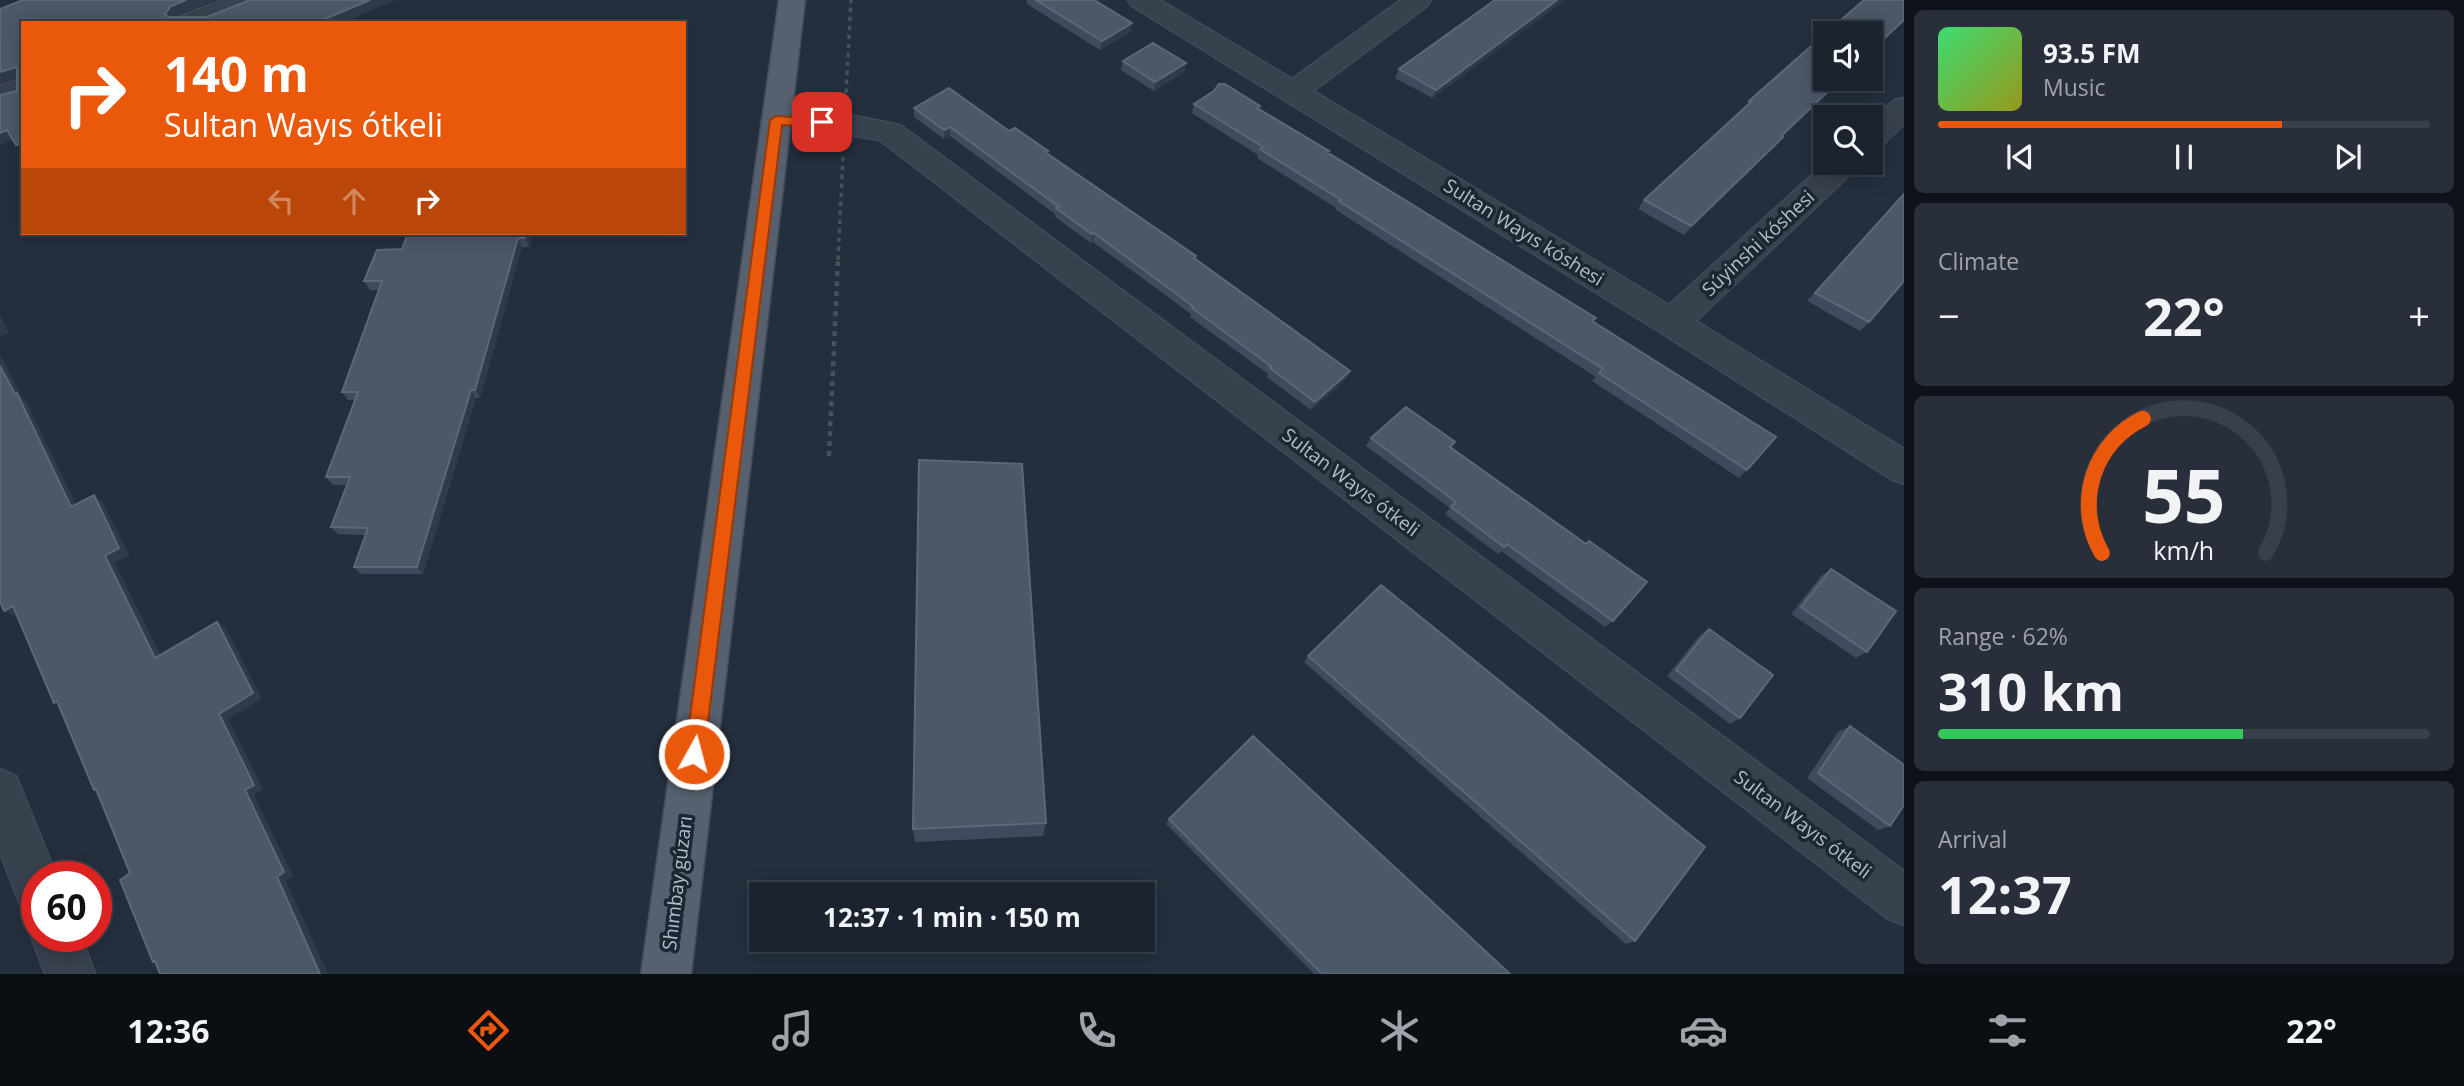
<!DOCTYPE html>
<meta charset="utf-8">
<style>
body{margin:0;font-family:"Open Sans",sans-serif;background:#282f3a;color:#f1f3f6;height:100vh;display:flex;flex-direction:column;font-size:26px;white-space:nowrap}
*{box-sizing:border-box;margin:0}
p{font-size:23px;color:#a0a4aa}
.icon{flex:none;width:38px;height:38px;fill:none;stroke:currentColor;stroke-width:2;stroke-linecap:round;stroke-linejoin:round}
.map{position:relative;flex:1;overflow:hidden}
.side{display:flex;flex-direction:column;gap:10px;padding:10px;background:#0f1319;width:560px}
.side>*{flex:none}
.guide{position:absolute;left:21px;top:21px;width:665px;height:214px;border-radius:0px;box-shadow:0 4px 18px #0003,0 0 0 2px #39404a;background:#ea580c;color:#fff;overflow:hidden}
.controls{position:absolute;left:1813px;top:21px;display:grid;gap:14px}
.controls a{display:grid;place-items:center;width:70px;height:70px;border-radius:0px;background:#1b232e;box-shadow:0 4px 18px #0003,0 0 0 2px #39404a;font-size:35px}
.speed{position:absolute;left:21px;top:861px;display:flex;gap:14px;font-size:35px;font-weight:700;text-align:center}
.speed>*{display:grid;place-content:center;width:91px;height:91px;border-radius:50%;background:#1b232e;box-shadow:0 4px 18px #0003,0 0 0 2px #39404a;line-height:1}
.speed .limit{border:10px solid #d22;background:#fff;color:#111}
.pin{position:absolute;display:grid;place-items:center;width:60px;height:60px;color:#fff;margin:-30px;border-radius:14px;box-shadow:0 4px 10px #0006}
.me{position:absolute;width:77px;margin:-38px;rotate:7deg;stroke-linejoin:round;filter:drop-shadow(0 0 5px #0008)}
.turn{display:flex;align-items:center;gap:24px;height:147px;padding:0 28px;font-size:32px}
.turn .icon{width:91px;height:91px;stroke-width:2.5}
.turn b{display:block;font-size:49px;line-height:60px}
.lanes{display:flex;align-items:center;height:66px;padding:0 28px;background:#0003;justify-content:center;gap:35px;direction:ltr}
.lanes .off{opacity:.35}
.big{font-size:52px;font-weight:700;line-height:1.1}
.side .widget{flex:1;display:flex;flex-direction:column;justify-content:center;gap:10px;min-width:0;padding:0 24px;border-radius:10px;background:#282f3a}
.side .dial{align-items:center;gap:0}
.dial svg{height:182px;overflow:visible;fill:none;stroke:#39404a;stroke-width:7;stroke-linecap:round;text-anchor:middle}
.dial text{fill:#f1f3f6;stroke:none}
.song{display:flex;align-items:center;gap:21px}
.cover{width:84px;height:84px;border-radius:10px;background:linear-gradient(135deg,hsl(140 70% 55%),hsl(60 70% 35%))}
.played{height:7px;border-radius:4px;background:linear-gradient(90deg,#ea580c 70%,#39404a 70%)}
.keys{display:flex;justify-content:space-around;direction:ltr}
.heat{display:flex;justify-content:space-between;align-items:center;font-size:38px;direction:ltr}
.charge{height:10px;border-radius:5px;background:linear-gradient(90deg,#34c759 62%,#39404a 0)}
.trip{position:absolute;left:749px;top:882px;width:406px;height:70px;border-radius:0px;background:#1b232e;box-shadow:0 4px 18px #0003,0 0 0 2px #39404a;font-weight:700;line-height:70px;text-align:center}
.tabs{display:flex;height:112px;justify-content:space-around;align-items:center;background:#0b0e12;color:#a0a4aa}
.tabs .icon{width:49px;height:49px}
.tabs .on{color:#ea580c}
.tabs b{font-size:32px;color:#f1f3f6}
main{display:flex;flex:1;min-height:0}
.map>svg:first-child{display:block}
</style>
<main>
<div class="map">
<svg width="1904" height="974" viewBox="0 0 1904 974">
<rect width="100%" height="100%" fill="#242f3e"/>
<g fill="none" stroke-linecap="round" stroke-linejoin="round">
<defs>
<path id="minor" d="M223,0H260L256,6L213,23H174L178,17Z
M1128,0H1160L1292,79L1401,0H1431L1427,6L1313,91L1669,305L1825,163H1859L1855,170L1696,321L1904,449V484L1891,479L1660,332L1132,6Z
M23,78V98L0,105V86Z
M1904,98V124L1882,145L1871,148V121L1894,100Z
M776,110L844,114L900,125L1904,871V925L1887,918L880,140L844,134L766,127L761,120L766,113Z
M0,769L16,776L57,877H37V911L20,904L0,853Z
M37,923V936H81L95,974H45L31,936Z"/>
<path id="primary" d="M779,0H805L691,974H641Z"/>
</defs>
<use href="#minor" stroke="#414a57" stroke-width="3"/>
<use href="#primary" stroke="#414a57" stroke-width="3"/>
<path stroke="#3f5557" stroke-width="3.5" stroke-dasharray="4.5 4.5" stroke-linecap="butt" d="M846,93L851,0
M838,260L843,155"/>
<path stroke="#3f5557" stroke-width="4.5" stroke-dasharray="5 5" stroke-linecap="butt" d="M829,456L838,259"/>
<use href="#minor" fill="#38414e" fill-rule="evenodd"/>
<use href="#primary" fill="#56606e" fill-rule="evenodd"/>
</g>
<path fill="#3f4b5c" d="M1027,0H1094L1131,32L1100,50L1027,4Z
M1495,0H1565L1432,98L1395,78L1399,69Z
M1123,61L1186,63L1184,72L1154,91L1121,70Z
M1843,79L1782,137L1776,146L1684,235L1638,209L1644,200L1743,110L1749,101Z
M1194,104L1260,106L1259,109L1592,322L1747,470L1739,478L1592,381L1596,377L1336,210V208L1257,158L1258,155L1192,113Z
M914,108L1009,131L1047,154L1196,256L1195,259L1350,371L1346,379L1311,410L1267,377L1268,374L1190,317L1191,314L1093,242L1091,243L1055,217V214L950,136L944,139L914,117Z
M1904,193L1869,322L1860,331L1807,301Z
M408,233H533L529,247H522L480,398H476L423,574H361L354,567L365,535L338,534L331,527L347,485H333L326,477L355,400H348L342,392L379,290H370L364,281L402,249Z
M1371,438L1455,442L1451,448L1613,621L1605,627L1501,551L1498,554L1445,514L1450,508L1366,446Z
M1831,569L1867,652L1856,658L1791,614L1821,576Z
M1709,629L1740,718L1730,724L1667,676L1700,635Z
M1308,656L1635,941L1626,944L1304,662Z
M1850,726L1890,826L1878,830L1807,778L1838,732Z
M1169,819L1510,974H1314L1166,824Z
M1046,823L1043,836L915,842L913,829Z"/>
<path fill="#2f3b4b" d="M186,0H216L177,15L172,23L165,14L171,6Z
M370,0H396L342,23H315Z
M1557,0H1565L1432,98L1436,90Z
M1904,20V21L1871,53V51Z
M1132,23L1131,32L1100,50L1102,41Z
M1186,63L1184,72L1154,91L1155,82Z
M17,67L23,76L0,84V72Z
M1841,79H1843L1774,145L1781,136Z
M950,127V136L944,139V130Z
M7,130L15,139L0,145V133Z
M1783,137L1776,146L1684,235L1691,226Z
M23,142V152L16,145Z
M527,233H533L529,247L525,238Z
M1094,233L1093,242L1091,243L1092,234Z
M518,238L522,247L480,398L475,390Z
M0,315L9,333L0,337Z
M0,355L22,397L26,401L81,515L71,507L0,366Z
M1350,371L1346,379L1311,410L1315,402Z
M471,390L476,398L423,574L417,567Z
M94,495L103,503L129,555L115,563L165,664L155,658L105,556Z
M13,606L24,612L15,617L4,611Z
M217,622L226,628L262,699L228,719L263,789L254,795L293,876L286,881L328,974H320L277,877L245,790L219,714Z"/>
<path fill="#4b5868" stroke="#5c6777" stroke-width="2" d="M23,0H186L171,6L165,14L168,17H207L250,0H370L315,23H23V142L16,145L7,130L0,133V95L17,91V67L0,72V9Z
M1036,0H1094L1132,23L1102,41Z
M1495,0H1557L1436,90L1399,69Z
M1864,0H1904V20L1871,51V33H1826Z
M502,20H595L594,23H500Z
M1825,34V79H1841L1781,136L1783,137L1691,226L1644,200L1751,102L1749,101Z
M1153,43L1186,63L1155,82L1123,61Z
M1219,84H1225L1260,106L1257,108L1329,151L1327,152L1596,318L1592,321L1776,437L1747,470L1599,373L1603,369L1339,201L1341,200L1260,149L1263,147L1194,104L1214,91Z
M949,88L1009,131L1015,128L1048,151L1045,152L1196,256L1194,258L1350,371L1315,402L1270,368L1272,367L1192,308L1194,307L1094,233L1092,234L1056,208L1059,207L950,127L944,130L914,108Z
M1904,194V281L1869,322L1815,293Z
M408,233H527L525,238H518L475,390H471L417,567H354L368,528L331,527L350,477H326L358,392H342L382,281H364L377,250L402,249Z
M0,366L15,394L17,393L71,507L94,495L119,548L105,556L155,658L217,622L253,693L219,714L254,785L245,790L284,872L277,877L320,974H160L155,961L153,962L120,880L130,873L96,789L94,790L57,701L54,703L13,606L4,611L0,601Z
M1406,407L1455,442L1450,447L1586,544L1589,541L1647,582L1613,621L1507,544L1504,547L1451,507L1456,502L1371,438Z
M919,460L1022,464L1046,823L913,829Z
M1831,569L1896,611L1867,652L1801,607Z
M1381,585L1705,847L1635,941L1308,656Z
M1709,629L1773,675L1740,718L1676,670Z
M1850,726L1904,765V805L1890,826L1818,773Z
M1253,736L1510,974H1322L1169,819Z"/>
<path fill="#ea580c" stroke="#983908" stroke-width="2" d="M776,116L822,119L828,122L822,126L782,125L704,754L701,760L694,763L688,760L685,754L770,120Z"/>
<g text-anchor="middle" stroke-width="7" stroke-linejoin="round" paint-order="stroke">
<g font-size="19" fill="#b4bcc9" stroke="#1d2633">
<text transform="translate(1524 232) rotate(32)" y="7">Sultan Wayıs kóshesi</text>
<text transform="translate(1758 243) rotate(-43)" y="7">Súyinshi kóshesi</text>
<text transform="translate(1351 482) rotate(37)" y="7">Sultan Wayıs ótkeli</text>
<text transform="translate(1803 824) rotate(37)" y="7">Sultan Wayıs ótkeli</text>
<text transform="translate(677 883) rotate(-83)" y="7">Shımbay gúzarı</text>
</g>
</g>
</svg>
<div class="controls">
<a><svg class="icon" aria-label="sound" viewBox="0 0 24 24"><path d="M4 9h4l5-4v14l-5-4H4zM17 9q2 3 0 6"/></svg></a>
<a><svg class="icon" aria-label="search" viewBox="0 0 24 24"><circle cx="10" cy="10" r="6"/><path d="M15 15l6 6"/></svg></a>
</div>
<div class="speed"><div class="limit">60</div></div>
<div class="pin" style="left:822px;top:122px;background:#d93025"><svg class="icon" aria-label="arrive" viewBox="0 0 24 24"><path d="M6 21V4h12l-3 4 3 4H6"/></svg></div>
<svg class="me" style="left:694px;top:754px" viewBox="-20 -20 40 40"><circle r="17" fill="#ea580c" stroke="#fff" stroke-width="3"/><path d="M0-11L8 9 0 5-8 9z" fill="#fff"/></svg>
<div class="trip">12:37 · 1 min · 150 m</div>
<div class="guide">
<div class="turn"><svg class="icon" aria-label="right" viewBox="0 0 24 24"><path d="M7 20v-9h11M14 6l5 5-5 5"/></svg><div><b>140 m</b>Sultan Wayıs ótkeli</div></div>
<div class="lanes"><svg class="icon off" aria-label="left" viewBox="0 0 24 24"><path d="M17 20v-9H6M10 6l-5 5 5 5"/></svg><svg class="icon off" aria-label="ahead" viewBox="0 0 24 24"><path d="M12 20V5M6 11l6-6 6 6"/></svg><svg class="icon" aria-label="right" viewBox="0 0 24 24"><path d="M7 20v-9h11M14 6l5 5-5 5"/></svg></div>
</div>
</div>
<section class="side">
<div class="widget">
<div class="song"><i class="cover"></i><div><b>93.5 FM</b><p>Music</p></div></div>
<div class="played"></div>
<div class="keys"><svg class="icon" aria-label="previous" viewBox="0 0 24 24"><path d="M18 5L8 12l10 7zM5 5v14"/></svg><svg class="icon" aria-label="pause" viewBox="0 0 24 24"><path d="M8 5v14M16 5v14"/></svg><svg class="icon" aria-label="next" viewBox="0 0 24 24"><path d="M6 5l10 7-10 7zM19 5v14"/></svg></div>
</div>
<div class="widget"><p>Climate</p>
<div class="heat"><a>−</a><b class="big">22°</b><a>+</a></div>
</div>
<div class="widget dial"><svg viewBox="0 0 100 80">
<path d="M14 69A42 42 0 1 1 86 69"/>
<path d="M14 69A42 42 0 0 1 32 10" stroke="#ea580c"/>
<text x="50" y="56" font-size="32" font-weight="700">55</text>
<text x="50" y="72" font-size="11">km/h</text>
</svg></div>
<div class="widget"><p>Range · 62%</p><b class="big">310 km</b><div class="charge"></div></div>
<div class="widget"><p>Arrival</p><b class="big">12:37</b></div>
</section>
</main>
<nav class="tabs">
<b>12:36</b>
<svg class="icon on" aria-label="directions" viewBox="0 0 24 24"><path d="M12 3l9 9-9 9-9-9zM9 14v-3h6M13 9l2 2-2 2"/></svg>
<svg class="icon" aria-label="music" viewBox="0 0 24 24"><path d="M9 18V5l10-2v13"/><circle cx="6" cy="18" r="3"/><circle cx="16" cy="16" r="3"/></svg>
<svg class="icon" aria-label="phone" viewBox="0 0 24 24"><path d="M5 4h4l2 5-3 2q2 4 5 5l2-3 5 2v4C11 20 4 13 5 4z"/></svg>
<svg class="icon" aria-label="climate" viewBox="0 0 24 24"><path d="M12 3v18M4 7l16 10M4 17L20 7"/></svg>
<svg class="icon" aria-label="car" viewBox="0 0 24 24"><path d="M5 17H2v-5l4-1 3-4h7l3 4 3 1v5h-3M9 17h6M6 11h13"/><circle cx="7" cy="17" r="2"/><circle cx="17" cy="17" r="2"/></svg>
<svg class="icon" aria-label="filters" viewBox="0 0 24 24"><path d="M4 7h16M4 17h16"/><circle cx="9" cy="7" r="2"/><circle cx="15" cy="17" r="2"/></svg>
<b>22°</b>
</nav>
